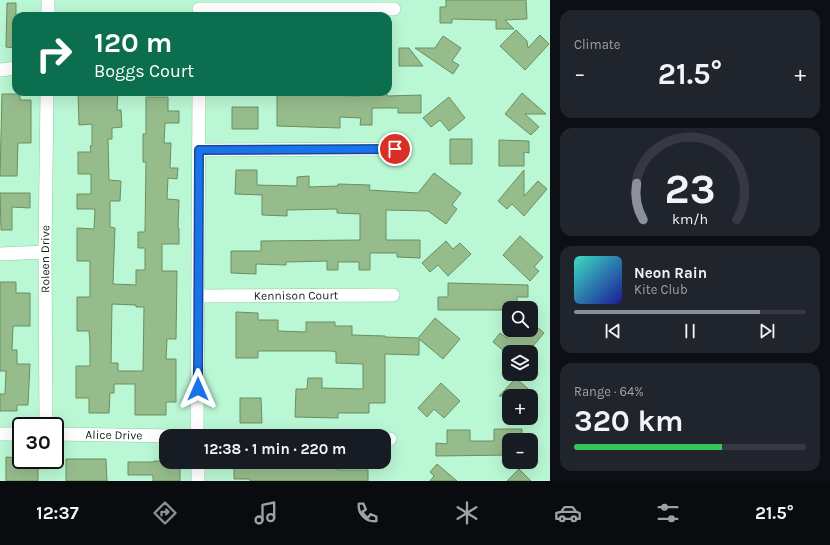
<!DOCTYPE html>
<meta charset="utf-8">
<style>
body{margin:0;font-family:Karla,sans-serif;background:#20242c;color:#f1f3f6;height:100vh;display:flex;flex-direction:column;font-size:15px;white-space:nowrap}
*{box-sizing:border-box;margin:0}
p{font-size:13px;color:#9ea1a6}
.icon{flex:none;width:22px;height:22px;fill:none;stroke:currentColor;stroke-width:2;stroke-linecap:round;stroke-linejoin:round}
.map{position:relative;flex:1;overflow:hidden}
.panel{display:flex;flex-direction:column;gap:10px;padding:10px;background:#0d0f14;width:280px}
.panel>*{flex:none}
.hud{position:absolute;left:12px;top:12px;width:380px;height:84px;border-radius:12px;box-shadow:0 4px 16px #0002;background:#0b6e4f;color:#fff;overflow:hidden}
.buttons{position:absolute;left:502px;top:301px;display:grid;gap:8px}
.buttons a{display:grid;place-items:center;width:36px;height:36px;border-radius:8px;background:#171b24;box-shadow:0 4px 16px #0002;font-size:20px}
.speed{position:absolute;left:12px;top:417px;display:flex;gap:8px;font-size:20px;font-weight:700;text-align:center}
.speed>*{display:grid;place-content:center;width:52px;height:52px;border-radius:50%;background:#171b24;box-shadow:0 4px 16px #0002;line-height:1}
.speed .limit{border:2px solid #111;border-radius:6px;background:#fff;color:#111}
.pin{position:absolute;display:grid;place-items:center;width:34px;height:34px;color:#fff;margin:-17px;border:2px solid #fff;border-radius:50%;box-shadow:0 1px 4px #0007}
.me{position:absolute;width:44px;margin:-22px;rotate:0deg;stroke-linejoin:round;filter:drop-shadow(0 0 3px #0008)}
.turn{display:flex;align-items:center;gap:14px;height:84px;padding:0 16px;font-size:18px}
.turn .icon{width:52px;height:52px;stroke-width:2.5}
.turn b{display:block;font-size:28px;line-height:34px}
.big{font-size:30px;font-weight:700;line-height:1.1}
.panel .card{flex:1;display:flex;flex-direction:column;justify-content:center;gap:6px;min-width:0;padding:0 14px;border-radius:12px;background:#20242c}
.panel .dial{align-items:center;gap:0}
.dial svg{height:104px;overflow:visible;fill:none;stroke:#363941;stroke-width:7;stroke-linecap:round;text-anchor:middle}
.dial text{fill:#f1f3f6;stroke:none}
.song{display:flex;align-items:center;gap:12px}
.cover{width:48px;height:48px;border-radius:6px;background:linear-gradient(135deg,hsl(170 70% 55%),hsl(240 70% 35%))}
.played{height:4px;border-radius:2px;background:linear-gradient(90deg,#8c9099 80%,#363941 80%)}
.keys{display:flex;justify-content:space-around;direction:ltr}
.heat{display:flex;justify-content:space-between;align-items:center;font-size:22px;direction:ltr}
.charge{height:6px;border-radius:3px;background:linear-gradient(90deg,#34c759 64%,#363941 0)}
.trip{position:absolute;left:159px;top:429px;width:232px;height:40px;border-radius:12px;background:#171b24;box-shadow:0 4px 16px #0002;font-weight:700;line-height:40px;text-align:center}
.dock{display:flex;height:64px;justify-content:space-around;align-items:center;background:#090b0e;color:#9ea1a6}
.dock .icon{width:28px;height:28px}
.dock .on{color:#8c9099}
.dock b{font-size:18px;color:#f1f3f6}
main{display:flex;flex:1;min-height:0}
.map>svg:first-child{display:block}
</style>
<main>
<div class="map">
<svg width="550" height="481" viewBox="0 0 550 481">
<rect width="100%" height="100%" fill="#baf7d4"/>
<path fill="#96bc8c" stroke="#6a8e61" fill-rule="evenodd" d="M446,0H526L527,19L505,20L514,29H496V20H490L452,19V23H440V7H446Z
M7,3H16V48L6,47Z
M516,30L527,41L528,48L540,35L549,44L525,70L500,46Z
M443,36L461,48L452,61L459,65L453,74L415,48H435Z
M399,48H409L423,66H399Z
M78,92H118L117,110H121L122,127L112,128V139H108L109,180L121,181L120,201H110V227L115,228L113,284L136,285V270H145V248H138V232H145L146,162H143V134H146V97H168V111H179V123H165L164,143H171L170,168H178L177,179L168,178L167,199L179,200L178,228H179V244H162V271H177L176,339H167L166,359H176V402H166V415H135V384H114V393H110L109,413H89V398H76V366H90V344L89,331H77V297H90V261H77V228L94,229L95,209H77V194H91V174H78V152H91L90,146H92V124L79,125ZM112,304L136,305V307H144L143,371H118V363H111Z
M304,92H324V95L361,96V92H387V96L421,95V113H398V108H372V125H360L361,118L340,117V128L277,126V94H304Z
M522,93L546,114H525L539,127L531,135L505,114Z
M2,94H20V100H31V143H18L17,176H0Z
M449,97L465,118L449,131L440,120L431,127L423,118Z
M232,107H258V129H232Z
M450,139H472V164H450Z
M499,140L529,141V153L524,152V166H499Z
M236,170H257V185L297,186V177L309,176V187L338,186V184L370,185L369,190L418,193L434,173L461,193L452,205L457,209L446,224L428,211L386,210V240H420V258L397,257V253H370V270H359V262H338V270H327V261L286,262V265L256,264V274L231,273V251H261V241L360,240V214L337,213V209L287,210V216L262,215V195L235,194Z
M524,170V196L538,181L547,189L524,216L512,204L507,209L498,201Z
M0,193H30V208L12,207V230H1Z
M520,236L543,257L534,267L539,271L530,281L503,255Z
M446,241L453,249L460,243L471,254L448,276L438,265L430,272L422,263Z
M0,282H16V293H30V326H13L12,350H17V364H30L28,405H17V411H0V394H5L6,371H0Z
M448,283L528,285V297H517V308H509V310H438V297H448Z
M236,312L258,313V320H278V331L306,332V322H335V326H352V335L385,336V337L418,338L435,318L460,339L443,359L419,339V355L385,354V403H369V413H338V418L295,417L296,389H307L308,378H322V388L363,389V364L336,363V352L331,351H258V358H236Z
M536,326L544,333L528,352H505L493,342L500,333L507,338L514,330H533Z
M516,378L536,396H499Z
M441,383L460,401L444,418L434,409L427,417L418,408Z
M240,398H261L262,423H240Z
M494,429H522V440H509V455L436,456V443L447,444V430H470V441H494Z
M6,457L19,458V460H38V481H6Z
M66,459H106L107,481H66Z
M154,461L180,462V481H153V475H128V462H154Z
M234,462H260V465L278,466H337V470H368V481H250V479H234Z
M437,464L457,481H430L434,476L430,472Z
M519,469L531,481H507Z"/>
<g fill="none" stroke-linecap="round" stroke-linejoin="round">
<defs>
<g id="minor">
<path d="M199,9H394"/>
<path d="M48,16V0"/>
<path d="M0,70L16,68"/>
<path d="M199,150L395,149"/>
<path d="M0,254L45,252"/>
<path id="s1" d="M198,296L393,295"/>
<path id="s2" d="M46,426L45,252L47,92"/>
<path d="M0,434H21"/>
<path id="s3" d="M55,434L173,436"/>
<path d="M197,436L199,92"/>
<path d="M384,439H390"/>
<path d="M198,462V481"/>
</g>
</defs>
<use href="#minor" stroke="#8fcba9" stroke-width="14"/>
<use href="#minor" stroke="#fff" stroke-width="13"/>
</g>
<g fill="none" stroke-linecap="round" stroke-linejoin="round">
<defs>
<path id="route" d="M198,389L199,150L395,149"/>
</defs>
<use href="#route" stroke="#114b97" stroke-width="10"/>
<use href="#route" stroke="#1a73e8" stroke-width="7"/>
</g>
<g text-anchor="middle" stroke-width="3.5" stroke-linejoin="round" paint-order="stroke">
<g font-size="12" fill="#0c2418" stroke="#fff">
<text dy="4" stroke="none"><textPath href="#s2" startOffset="167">Roleen Drive</textPath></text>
<text dy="4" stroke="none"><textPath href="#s1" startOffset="98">Kennison Court</textPath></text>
<text dy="4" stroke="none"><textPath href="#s3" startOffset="59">Alice Drive</textPath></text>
</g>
</g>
</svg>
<div class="buttons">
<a><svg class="icon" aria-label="search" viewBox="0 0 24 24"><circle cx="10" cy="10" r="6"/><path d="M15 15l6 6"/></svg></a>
<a><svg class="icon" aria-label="layers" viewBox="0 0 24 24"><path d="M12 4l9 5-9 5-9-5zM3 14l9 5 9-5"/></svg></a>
<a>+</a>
<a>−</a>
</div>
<div class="speed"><div class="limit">30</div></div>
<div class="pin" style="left:395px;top:149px;background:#d93025"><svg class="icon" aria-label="arrive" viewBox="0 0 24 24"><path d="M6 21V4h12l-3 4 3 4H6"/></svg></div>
<svg class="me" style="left:198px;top:389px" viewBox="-20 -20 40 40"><path d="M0-17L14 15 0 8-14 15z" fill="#1a73e8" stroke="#fff" stroke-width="4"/></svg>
<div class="trip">12:38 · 1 min · 220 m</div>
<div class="hud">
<div class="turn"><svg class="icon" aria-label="right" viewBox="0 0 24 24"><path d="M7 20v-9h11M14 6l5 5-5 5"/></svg><div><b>120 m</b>Boggs Court</div></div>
</div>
</div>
<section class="panel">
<div class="card"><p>Climate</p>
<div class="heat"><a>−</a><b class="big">21.5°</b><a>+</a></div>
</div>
<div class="card dial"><svg viewBox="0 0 100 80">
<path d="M14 69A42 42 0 1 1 86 69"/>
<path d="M14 69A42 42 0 0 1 9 41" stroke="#8c9099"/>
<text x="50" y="56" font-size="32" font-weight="700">23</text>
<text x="50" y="72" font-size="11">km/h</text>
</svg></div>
<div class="card">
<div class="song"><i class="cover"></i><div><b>Neon Rain</b><p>Kite Club</p></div></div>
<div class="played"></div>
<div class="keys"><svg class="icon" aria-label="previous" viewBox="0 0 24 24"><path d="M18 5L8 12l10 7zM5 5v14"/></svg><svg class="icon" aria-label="pause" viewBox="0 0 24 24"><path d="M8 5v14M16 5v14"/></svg><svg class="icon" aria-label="next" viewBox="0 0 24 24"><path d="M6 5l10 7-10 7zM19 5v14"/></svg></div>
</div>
<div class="card"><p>Range · 64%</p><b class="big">320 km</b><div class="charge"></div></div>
</section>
</main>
<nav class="dock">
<b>12:37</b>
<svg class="icon on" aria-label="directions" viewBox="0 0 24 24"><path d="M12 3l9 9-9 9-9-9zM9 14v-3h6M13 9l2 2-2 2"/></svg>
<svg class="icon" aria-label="music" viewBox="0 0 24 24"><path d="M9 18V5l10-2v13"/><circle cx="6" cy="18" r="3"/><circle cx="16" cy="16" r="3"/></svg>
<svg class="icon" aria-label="phone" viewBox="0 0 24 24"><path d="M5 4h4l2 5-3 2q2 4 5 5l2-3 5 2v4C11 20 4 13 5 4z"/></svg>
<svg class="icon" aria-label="climate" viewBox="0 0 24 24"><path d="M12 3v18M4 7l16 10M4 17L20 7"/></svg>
<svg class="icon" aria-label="car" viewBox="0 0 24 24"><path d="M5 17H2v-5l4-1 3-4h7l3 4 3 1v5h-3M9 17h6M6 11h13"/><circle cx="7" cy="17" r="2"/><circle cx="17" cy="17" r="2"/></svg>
<svg class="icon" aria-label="filters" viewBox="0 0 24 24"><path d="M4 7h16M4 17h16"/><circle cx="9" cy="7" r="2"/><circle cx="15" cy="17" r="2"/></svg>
<b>21.5°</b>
</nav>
